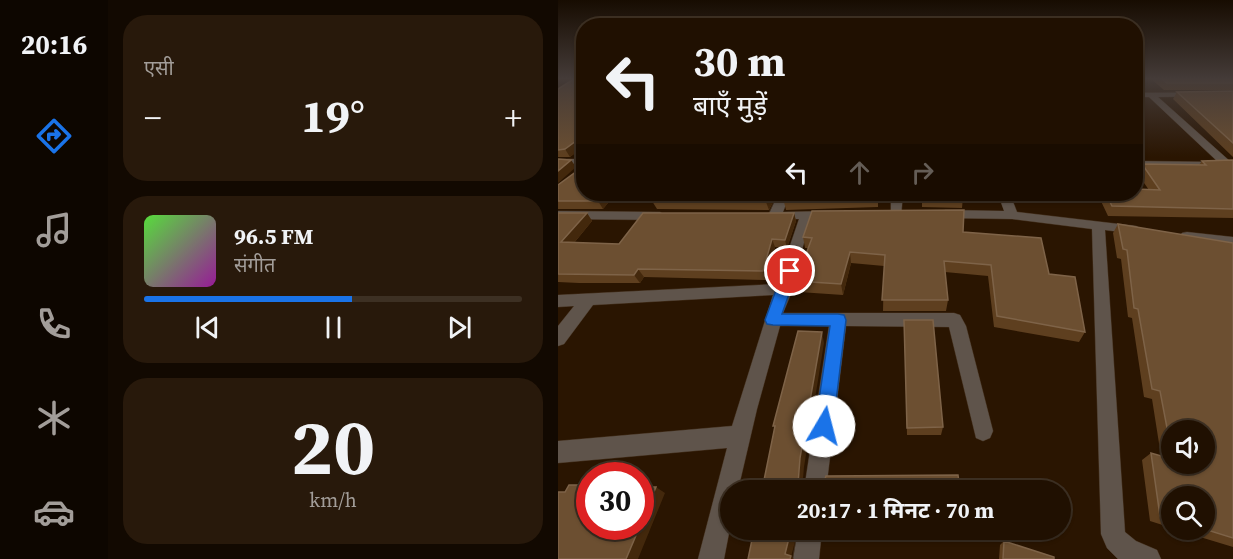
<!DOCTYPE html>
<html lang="hi">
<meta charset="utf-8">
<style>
body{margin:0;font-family:"Source Serif 4","Noto Sans Devanagari",serif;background:#28190b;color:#f1f3f6;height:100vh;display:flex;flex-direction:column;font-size:22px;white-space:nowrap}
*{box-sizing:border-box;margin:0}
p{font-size:20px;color:#a29d99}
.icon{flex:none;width:33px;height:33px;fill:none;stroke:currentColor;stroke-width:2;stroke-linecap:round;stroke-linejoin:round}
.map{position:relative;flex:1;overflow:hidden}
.details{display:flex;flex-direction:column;gap:15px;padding:15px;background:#120901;width:450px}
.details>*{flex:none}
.banner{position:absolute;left:18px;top:18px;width:567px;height:183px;border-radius:24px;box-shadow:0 2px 4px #0004,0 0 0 2px #3d3023;background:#201001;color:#f1f3f6;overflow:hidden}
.tools{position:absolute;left:603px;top:420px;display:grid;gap:12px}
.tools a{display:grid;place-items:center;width:54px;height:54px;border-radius:50%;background:#201001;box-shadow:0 2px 4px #0004,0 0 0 2px #3d3023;font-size:30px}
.speed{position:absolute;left:18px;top:462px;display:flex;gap:12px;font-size:30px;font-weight:700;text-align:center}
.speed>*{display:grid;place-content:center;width:78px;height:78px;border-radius:50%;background:#201001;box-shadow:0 2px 4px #0004,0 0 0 2px #3d3023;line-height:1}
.speed .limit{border:9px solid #d22;background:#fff;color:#111}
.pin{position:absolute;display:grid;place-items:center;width:51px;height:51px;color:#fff;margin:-26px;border:3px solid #fff;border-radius:50%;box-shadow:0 2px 6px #0007}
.me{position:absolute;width:66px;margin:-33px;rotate:8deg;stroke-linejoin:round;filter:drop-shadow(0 0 4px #0008)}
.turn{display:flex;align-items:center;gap:21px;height:126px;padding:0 18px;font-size:27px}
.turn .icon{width:78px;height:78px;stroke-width:2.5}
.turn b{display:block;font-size:42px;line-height:51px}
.lanes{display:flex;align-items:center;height:57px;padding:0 18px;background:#0003;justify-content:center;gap:30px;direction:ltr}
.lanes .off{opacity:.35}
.big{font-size:45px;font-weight:700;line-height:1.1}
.details .tile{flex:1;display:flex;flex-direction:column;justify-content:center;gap:9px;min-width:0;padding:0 21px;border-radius:24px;background:#28190b}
.details .dial{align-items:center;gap:0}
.dial b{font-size:78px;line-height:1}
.song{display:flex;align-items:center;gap:18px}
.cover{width:72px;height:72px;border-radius:9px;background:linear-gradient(135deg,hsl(110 70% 55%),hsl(300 70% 35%))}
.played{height:6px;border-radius:3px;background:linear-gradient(90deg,#1a73e8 55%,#3d3023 55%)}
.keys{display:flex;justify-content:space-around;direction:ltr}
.heat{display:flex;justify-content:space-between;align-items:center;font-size:33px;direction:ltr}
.trip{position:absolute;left:162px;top:480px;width:351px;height:60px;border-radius:30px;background:#201001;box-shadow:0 2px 4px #0004,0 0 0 2px #3d3023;font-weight:700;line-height:60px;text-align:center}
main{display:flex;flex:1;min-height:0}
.menu{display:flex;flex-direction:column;width:108px;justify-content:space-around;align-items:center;background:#0d0600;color:#a29d99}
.menu .icon{width:42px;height:42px}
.menu .current{color:#1a73e8}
.menu b{font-size:27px;color:#f1f3f6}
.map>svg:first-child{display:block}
</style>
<main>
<nav class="menu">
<b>20:16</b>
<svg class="icon current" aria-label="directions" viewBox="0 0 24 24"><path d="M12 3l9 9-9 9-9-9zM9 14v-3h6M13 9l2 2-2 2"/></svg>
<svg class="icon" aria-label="music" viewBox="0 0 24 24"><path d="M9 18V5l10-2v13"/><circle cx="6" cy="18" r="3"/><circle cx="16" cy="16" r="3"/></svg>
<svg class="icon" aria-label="phone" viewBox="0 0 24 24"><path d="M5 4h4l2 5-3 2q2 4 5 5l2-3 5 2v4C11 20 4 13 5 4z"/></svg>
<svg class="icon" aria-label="climate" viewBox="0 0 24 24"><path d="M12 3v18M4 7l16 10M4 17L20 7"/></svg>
<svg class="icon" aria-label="car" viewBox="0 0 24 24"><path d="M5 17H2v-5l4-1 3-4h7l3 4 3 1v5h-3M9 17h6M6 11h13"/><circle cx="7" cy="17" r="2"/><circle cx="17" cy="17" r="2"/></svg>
</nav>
<section class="details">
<div class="tile"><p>एसी</p>
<div class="heat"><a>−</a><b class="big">19°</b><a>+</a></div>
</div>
<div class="tile">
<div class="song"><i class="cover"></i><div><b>96.5 FM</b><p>संगीत</p></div></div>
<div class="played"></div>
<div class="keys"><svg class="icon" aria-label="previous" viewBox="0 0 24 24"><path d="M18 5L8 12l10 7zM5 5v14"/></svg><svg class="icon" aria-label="pause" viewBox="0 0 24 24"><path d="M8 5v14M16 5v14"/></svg><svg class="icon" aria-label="next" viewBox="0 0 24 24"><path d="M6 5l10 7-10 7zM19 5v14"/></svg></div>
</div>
<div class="tile dial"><b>20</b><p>km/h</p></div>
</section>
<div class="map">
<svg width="675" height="559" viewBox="0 0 675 559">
<rect width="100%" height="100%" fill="#2a1501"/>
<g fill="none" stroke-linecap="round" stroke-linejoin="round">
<defs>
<path id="minor" d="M675,92V96L600,97L674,163V167H578V161L660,162L591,97H578V93Z
M0,159H26V165H0Z
M220,194H232L225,212L273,211L279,215L273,219H253L233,287L235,289L225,313H396L402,315L408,326L435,431L432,438L425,441L418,438L391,327L288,326L268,490H246L271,326H222L199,409L180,490H172V528L166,559H140L169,448L0,463V441L174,426L215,295L35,305L6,344L0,346V326L16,306L0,307V295L219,284L241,219H212L210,216Z
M333,194H345L343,216L339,217L333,213Z
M440,194H452L459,212L578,226L585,230L578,234L547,230L567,532L578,541L599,550L603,559H560L549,548L543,534L534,229L454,219L387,218L381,214L387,210L446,211Z
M0,211L102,212L108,216L102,220L0,219Z
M629,232L675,237V245L624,239L622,236L624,233Z
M240,530H264L261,559H235Z"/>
</defs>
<use href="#minor" stroke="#432f1c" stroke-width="1"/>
<use href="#minor" fill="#5f544b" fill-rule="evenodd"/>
</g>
<path fill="#5e3f1f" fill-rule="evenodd" d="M26,79V146L12,157H0V89Z
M593,79H675V90H606Z
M675,91V157L615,99L619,92Z
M675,160V218L550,216L541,197L542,194H578L591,190L579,173L584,164L641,165L644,161Z
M0,185L219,194L211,210L99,209L94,201H58L50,203L45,209H0Z
M320,194V207L228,210L226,202Z
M364,194H433L432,198L405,197L404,208L364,207Z
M0,213H29L34,221L16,243L61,244L236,213L238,221L229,248L217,247L208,280L86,277L82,283H21L0,282Z
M560,224L675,243V547L619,530H646L614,496V528L592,521L584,460L593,453L603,456L594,399L586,397L574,318L570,317L563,259L559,258L555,233ZM614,430L646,464H614Z
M405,232L491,274L527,332L521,342L436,327L430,276L387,272L390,300L388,311H325L326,266L293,263L285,295L241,292L238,281L250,248H247L245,237Z
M346,320L385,427L383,435H349Z
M446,541L496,559H441L442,545Z"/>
<path fill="#43280c" d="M26,135V146L12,157L7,149Z
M13,160L18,167L0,183V171Z
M53,194L58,201L50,203L45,209L40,201L45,195Z
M213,194H219L211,210L208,202Z
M29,213L34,221L10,250L3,242Z
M236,213L238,221L229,248L227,240Z
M214,239L217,247L208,280L205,271Z
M292,252L293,263L285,295L283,284Z
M80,269L86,277L82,283L76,275Z
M264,332L266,343L246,467L244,490L240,484L242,458Z
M98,487L107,493L80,559H68L82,526V524Z
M233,530H240L233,557L236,559H232L227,554Z"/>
<path fill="#6c4f31" stroke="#7e6348" stroke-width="1.5" d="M16,79H26V135L7,149L0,150V89Z
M604,79H675V83H609Z
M675,91V143L619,92Z
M23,157H26V194H52L45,195L40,201H0V185L23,168Z
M0,159L13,160L0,171Z
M675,160V209L554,206L548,194H578V189L602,190L584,164L648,165L644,161Z
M90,194H213L208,202L94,201L100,194Z
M229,194H320L319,199L226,202Z
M364,194H405V200L364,199Z
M406,210L405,232L483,238L491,274L517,277L527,332L439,316L433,265L386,261L390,300H324L327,255L292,252L283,284L238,281L254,238L245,237L254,211Z
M0,213H29L3,242L61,244L85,213H236L227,240L214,239L205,271L80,269L76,275L0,274Z
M560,224L675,243V538L646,529V496H614V519L602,516L593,453L614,459V464H646V430H614V454L602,391L594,389L580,309L576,308L569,250L565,249Z
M346,320H375L385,427L349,428Z
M240,331L264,332L242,458L240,484L265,485L268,476L400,475L402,490H204L217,426H215Z
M11,485H32V526H82L68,559H0V492H7Z
M82,487H98L82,524Z
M196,530H233L227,554L233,556L232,559H190Z
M446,541L496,557V559H445Z"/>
<linearGradient id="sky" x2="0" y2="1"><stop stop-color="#170c01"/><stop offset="0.5" stop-color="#443b38"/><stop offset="1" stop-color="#443b38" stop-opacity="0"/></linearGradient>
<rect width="675" height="157" fill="url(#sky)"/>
<path fill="#1a73e8" stroke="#114b97" stroke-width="1.5" d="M232,266L239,271L224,314H280L286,315L288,320L275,426L273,433L266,436L259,433L257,426L272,326L215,325L209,324L207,320L225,271Z"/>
</svg>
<div class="tools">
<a><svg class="icon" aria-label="sound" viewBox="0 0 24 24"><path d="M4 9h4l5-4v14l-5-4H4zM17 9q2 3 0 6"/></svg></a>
<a><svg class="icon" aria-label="search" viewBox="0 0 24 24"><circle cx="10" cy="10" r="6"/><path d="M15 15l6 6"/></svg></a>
</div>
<div class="speed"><div class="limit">30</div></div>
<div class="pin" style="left:232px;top:271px;background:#d93025"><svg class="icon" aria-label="arrive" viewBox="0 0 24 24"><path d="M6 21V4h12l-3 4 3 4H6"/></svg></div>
<svg class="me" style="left:266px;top:426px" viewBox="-20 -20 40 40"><circle r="19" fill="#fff"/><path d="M0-13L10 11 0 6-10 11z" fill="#1a73e8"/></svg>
<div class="trip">20:17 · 1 मिनट · 70 m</div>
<div class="banner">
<div class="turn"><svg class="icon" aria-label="left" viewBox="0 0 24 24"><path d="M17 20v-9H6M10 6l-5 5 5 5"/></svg><div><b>30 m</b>बाएँ मुड़ें</div></div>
<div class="lanes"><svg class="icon" aria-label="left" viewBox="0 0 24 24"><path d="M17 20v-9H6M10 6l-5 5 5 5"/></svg><svg class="icon off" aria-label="ahead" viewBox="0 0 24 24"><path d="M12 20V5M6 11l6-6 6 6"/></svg><svg class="icon off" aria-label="right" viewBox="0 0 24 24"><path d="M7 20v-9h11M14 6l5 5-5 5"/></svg></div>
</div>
</div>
</main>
